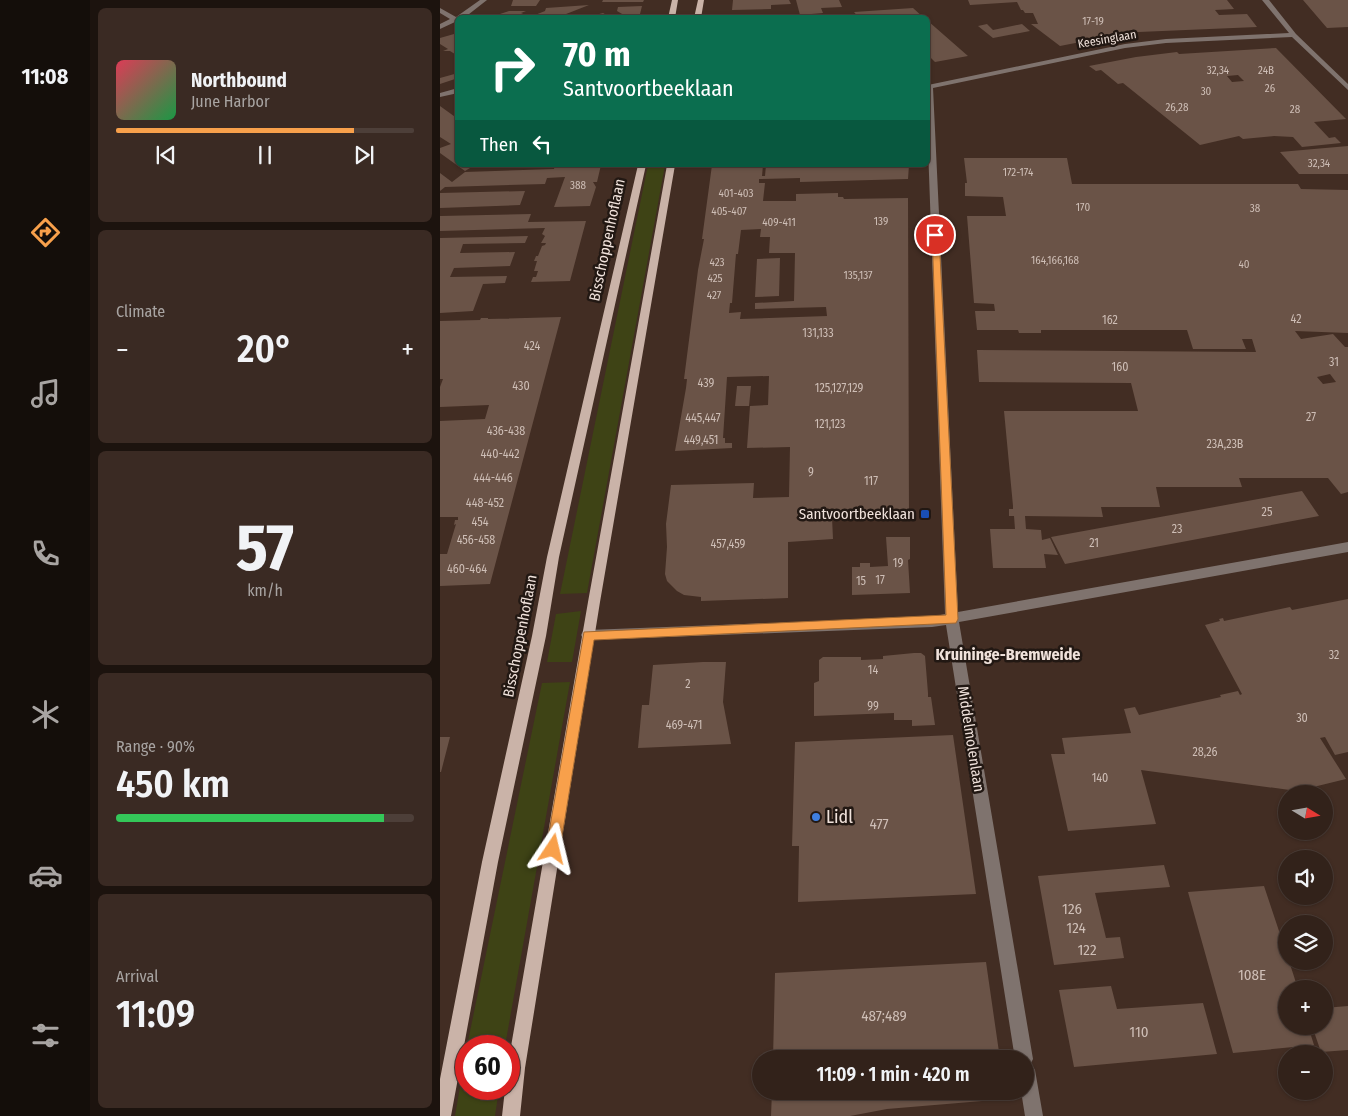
<!DOCTYPE html>
<meta charset="utf-8">
<style>
body{margin:0;font-family:"Fira Sans Condensed",sans-serif;background:#3a2a23;color:#f1f3f6;height:100vh;display:flex;flex-direction:column;font-size:19px;white-space:nowrap}
*{box-sizing:border-box;margin:0}
p{font-size:16px;color:#a8a4a2}
.icon{flex:none;width:28px;height:28px;fill:none;stroke:currentColor;stroke-width:2;stroke-linecap:round;stroke-linejoin:round}
.map{position:relative;flex:1;overflow:hidden}
.sheet{display:flex;flex-direction:column;gap:8px;padding:8px;background:#1c130e;width:350px}
.sheet>*{flex:none}
.banner{position:absolute;left:15px;top:15px;width:475px;height:152px;border-radius:8px;box-shadow:0 1px 4px #0004,0 0 0 1px #4d3f39;background:#0b6e4f;color:#fff;overflow:hidden}
.needle{width:32px;rotate:101deg}
.buttons{position:absolute;left:838px;top:785px;display:grid;gap:10px}
.buttons a{display:grid;place-items:center;width:55px;height:55px;border-radius:50%;background:#32221a;box-shadow:0 1px 4px #0004,0 0 0 1px #4d3f39;font-size:25px}
.speed{position:absolute;left:15px;top:1035px;display:flex;gap:10px;font-size:25px;font-weight:700;text-align:center}
.speed>*{display:grid;place-content:center;width:65px;height:65px;border-radius:50%;background:#32221a;box-shadow:0 1px 4px #0004,0 0 0 1px #4d3f39;line-height:1}
.speed .limit{border:8px solid #d22;background:#fff;color:#111}
.pin{position:absolute;display:grid;place-items:center;width:42px;height:42px;color:#fff;margin:-21px;border:2px solid #fff;border-radius:50%;box-shadow:0 1px 5px #0007}
.me{position:absolute;width:55px;margin:-28px;rotate:10deg;stroke-linejoin:round;filter:drop-shadow(0 0 4px #0008)}
.turn{display:flex;align-items:center;gap:18px;height:105px;padding:0 25px;font-size:22px}
.turn .icon{width:65px;height:65px;stroke-width:2.5}
.turn b{display:block;font-size:35px;line-height:42px}
.then{display:flex;align-items:center;height:48px;padding:0 25px;background:#0003;gap:10px;font-size:19px}
.big{font-size:38px;font-weight:600;line-height:1.1}
.sheet .card{flex:1;display:flex;flex-direction:column;justify-content:center;gap:8px;min-width:0;padding:0 18px;border-radius:8px;background:#3a2a23}
.sheet .dial{align-items:center;gap:0}
.dial b{font-size:65px;line-height:1}
.song{display:flex;align-items:center;gap:15px}
.cover{width:60px;height:60px;border-radius:8px;background:linear-gradient(135deg,hsl(350 70% 55%),hsl(140 70% 35%))}
.played{height:5px;border-radius:2px;background:linear-gradient(90deg,#f8a04b 80%,#4d3f39 80%)}
.keys{display:flex;justify-content:space-around;direction:ltr}
.heat{display:flex;justify-content:space-between;align-items:center;font-size:28px;direction:ltr}
.charge{height:8px;border-radius:4px;background:linear-gradient(90deg,#34c759 90%,#4d3f39 0)}
.trip{position:absolute;left:312px;top:1050px;width:282px;height:50px;border-radius:25px;background:#32221a;box-shadow:0 1px 4px #0004,0 0 0 1px #4d3f39;font-weight:600;line-height:50px;text-align:center}
main{display:flex;flex:1;min-height:0}
.menu{display:flex;flex-direction:column;width:90px;justify-content:space-around;align-items:center;background:#140e0a;color:#a8a4a2}
.menu .icon{width:35px;height:35px}
.menu .on{color:#f8a04b}
.menu b{font-size:22px;color:#f1f3f6}
.map>svg:first-child{display:block}
</style>
<main>
<nav class="menu">
<b>11:08</b>
<svg class="icon on" aria-label="directions" viewBox="0 0 24 24"><path d="M12 3l9 9-9 9-9-9zM9 14v-3h6M13 9l2 2-2 2"/></svg>
<svg class="icon" aria-label="music" viewBox="0 0 24 24"><path d="M9 18V5l10-2v13"/><circle cx="6" cy="18" r="3"/><circle cx="16" cy="16" r="3"/></svg>
<svg class="icon" aria-label="phone" viewBox="0 0 24 24"><path d="M5 4h4l2 5-3 2q2 4 5 5l2-3 5 2v4C11 20 4 13 5 4z"/></svg>
<svg class="icon" aria-label="climate" viewBox="0 0 24 24"><path d="M12 3v18M4 7l16 10M4 17L20 7"/></svg>
<svg class="icon" aria-label="car" viewBox="0 0 24 24"><path d="M5 17H2v-5l4-1 3-4h7l3 4 3 1v5h-3M9 17h6M6 11h13"/><circle cx="7" cy="17" r="2"/><circle cx="17" cy="17" r="2"/></svg>
<svg class="icon" aria-label="filters" viewBox="0 0 24 24"><path d="M4 7h16M4 17h16"/><circle cx="9" cy="7" r="2"/><circle cx="15" cy="17" r="2"/></svg>
</nav>
<section class="sheet">
<div class="card">
<div class="song"><i class="cover"></i><div><b>Northbound</b><p>June Harbor</p></div></div>
<div class="played"></div>
<div class="keys"><svg class="icon" aria-label="previous" viewBox="0 0 24 24"><path d="M18 5L8 12l10 7zM5 5v14"/></svg><svg class="icon" aria-label="pause" viewBox="0 0 24 24"><path d="M8 5v14M16 5v14"/></svg><svg class="icon" aria-label="next" viewBox="0 0 24 24"><path d="M6 5l10 7-10 7zM19 5v14"/></svg></div>
</div>
<div class="card"><p>Climate</p>
<div class="heat"><a>−</a><b class="big">20°</b><a>+</a></div>
</div>
<div class="card dial"><b>57</b><p>km/h</p></div>
<div class="card"><p>Range · 90%</p><b class="big">450 km</b><div class="charge"></div></div>
<div class="card"><p>Arrival</p><b class="big">11:09</b></div>
</section>
<div class="map">
<svg width="908" height="1116" viewBox="0 0 908 1116">
<rect width="100%" height="100%" fill="#422d23"/>
<path fill="#3e4315" d="M208,165H225L147,593L120,594Z
M141,611L132,662H107L116,614Z
M130,682L65,1046H27L102,683Z
M26,1052V1089H59L55,1116H15Z"/>
<path fill="#6a5347" fill-rule="evenodd" d="M73,0H100L96,6H71Z
M163,0H204L203,2H162Z
M293,0H349L351,4L331,5V9L292,10Z
M356,0H399L402,7L381,8L383,13L360,15Z
M528,0H787L794,9L775,10L779,15L807,14L817,27L675,33L676,35L620,46L591,24H598L593,13H585L583,10H581L577,2L530,5Z
M863,0H908V27L887,28Z
M149,5L121,16L124,18H112L108,15L101,18L51,17L69,11H86L81,13L90,17L105,11L106,8Z
M202,6L199,18H189L177,11L178,7Z
M473,8L484,18H419L414,12Z
M163,13L172,18H149L148,17Z
M488,21L528,56L495,62L488,55Z
M547,24L553,30L582,24L590,31L553,38L538,26Z
M14,34L18,36V56L10,51H3L8,49L0,44V38Z
M836,48L906,119L874,122L889,138L895,137L901,143L862,147L853,137L834,136L803,139L799,136L760,145L683,83L678,84L661,70L656,71L649,66L696,57L737,52L739,54ZM798,75L804,81L792,82L787,76Z
M18,73V78L0,84V78Z
M0,106L18,119V165H35L25,171L0,153V148L11,144L0,137Z
M908,146V174H859L840,152Z
M524,158H627L632,184H858L861,189L908,190V333L855,331L861,339L893,334L905,347H908V492L901,494L888,478H799L802,487H716L720,507H661L663,517L585,516L586,529L601,530L602,540L610,538L618,555L604,554L606,568H553L550,529H575L574,516H569V509H573V506L564,411H698L691,383L539,382L537,350L816,352L812,339H802L806,349H753L747,330H601V333H579L578,330H537L535,311H555L554,304L534,303L527,216H566L563,197L525,196V183H527ZM890,374L896,382L883,384L877,377Z
M115,165H161L157,182H153L156,187L150,206L114,207L125,177L107,178L105,184L5,187L0,191V173L12,182L25,172L114,169Z
M272,165H323L322,176H325L326,165H469L468,179L360,182V178L319,179V183H325L323,201H356V194L398,193V197H403L404,199L468,198L469,518L392,517L393,539L348,542V598L261,601V597L244,595L237,591L227,581L225,574L227,547L226,524L231,485L314,483L313,498L349,497L350,447L307,448L310,406L328,405L329,376L287,377L283,438H285V443H292V448L235,451L246,388L247,379H244L258,270L264,239H262ZM321,229L320,237H330L329,253H355L354,301L315,303V309L386,307L387,316L300,319L301,312L289,313L290,303H292L296,254H298L301,230Z
M85,191L80,205L0,208V193Z
M91,214L88,222L146,221L130,281L91,282L93,277H96L98,271H94L97,261H94L96,256H98L102,246L105,245L106,243H101L105,236L102,234L105,228L0,231V216Z
M88,236L85,243L23,244L20,253L75,252L70,266L14,268L10,277L67,276L65,283L43,284L33,311L0,313V238Z
M340,258L339,296L315,297L317,259Z
M121,317L50,584L0,586V554H7L16,524L14,525L15,520H18V517H0V421L45,419L49,405L0,407V387L3,379H0V321L40,320L41,318H48V319Z
M297,386H311L309,406H295Z
M862,491L879,516L625,564L611,537Z
M446,537H470V559L468,560L470,593L412,595V567H420V563H430V567L448,566Z
M908,599V752L895,755L885,737L880,738L906,779L857,791L701,770L716,824L628,831L611,754H625L622,738L691,733L684,709L695,707L699,715L781,697L780,695L798,691L800,695L802,694L765,625L780,621L779,619L783,618L784,621L850,607L852,610Z
M474,653H481L485,656L488,693V697H491L495,725L472,726V720H454V713L374,716V683L379,681V660L383,657H421V660L443,659V656Z
M263,662H286L283,702L291,744L198,748L202,705H209L213,665Z
M513,735L536,894L358,902L359,846H352L355,742Z
M0,737H10L1,772H0Z
M724,865L730,887L655,893L666,938L680,937L684,958L614,965L598,876Z
M824,886L846,952V961H849L858,989H846V1026H868L874,1045L793,1053L748,892Z
M546,962L560,1059H333L335,973Z
M671,986L677,1009L763,1003L777,1054L634,1067L619,990Z
M908,1006V1050L881,1052L872,1026H884V1008Z
M332,1091H565L566,1099L447,1109L410,1116H331Z"/>
<g fill="none" stroke-linecap="round" stroke-linejoin="round">
<path fill="#7f736e" fill-rule="evenodd" d="M40,0H47L24,18H18V23L15,22L0,29V24L10,19L0,13V8L16,17Z
M822,0H829L856,34L908,84V90L852,37L726,43L685,48L493,88L518,612L908,542V552L519,622L593,1059L591,1063L595,1070L603,1116H585L581,1091H586V1059H575L506,625L492,627L148,640L143,639L141,635L143,631L148,630L492,617L505,614L488,147V85L685,44L726,39L849,33Z
M18,88V93L0,97V93Z"/>
<path fill="#cab3a8" fill-rule="evenodd" d="M232,0H238L235,18H228Z
M258,0H264L261,18H254Z
M198,165H206L119,557L106,636L58,862L11,1116H0V1079L42,862L92,636L107,557Z
M227,165H235L160,602L85,1068L80,1116H62L65,1089H69V1058L148,602Z"/>
</g>
<path fill="#f8a04b" stroke="#a16831" d="M492,233L499,235L518,619L516,623L154,640L120,849L118,854L113,856L108,854L106,849L144,632L506,615Z"/>
<rect fill="#1a4fb4" stroke="#221813" stroke-width="2" x="480" y="509" width="10" height="10" rx="2.5"/>
<circle fill="#3f7fe0" stroke="#221813" stroke-width="2" cx="376" cy="817" r="5"/>
<g text-anchor="middle" stroke-width="5" stroke-linejoin="round" paint-order="stroke">
<g font-size="11" fill="#cebeb6">
<text x="653" y="25">17-19</text>
<text x="778" y="74">32,34</text>
<text x="826" y="74">24B</text>
<text x="830" y="92">26</text>
<text x="766" y="95">30</text>
<text x="737" y="111">26,28</text>
<text x="855" y="113">28</text>
<text x="879" y="167">32,34</text>
<text x="578" y="176">172-174</text>
<text x="138" y="189">388</text>
<text x="296" y="197">401-403</text>
<text x="643" y="211">170</text>
<text x="815" y="212">38</text>
<text x="289" y="215">405-407</text>
<text x="441" y="225">139</text>
<text x="339" y="226">409-411</text>
<text x="615" y="264">164,166,168</text>
<text x="277" y="266">423</text>
<text x="804" y="268">40</text>
<text x="418" y="279">135,137</text>
<text x="275" y="282">425</text>
<text x="274" y="299">427</text>
</g>
<g font-size="12" fill="#f0e2db" stroke="#221813">
<text transform="translate(667 39) rotate(-10)" y="4">Keesinglaan</text>
</g>
<g font-size="12" fill="#cebeb6">
<text x="856" y="323">42</text>
<text x="670" y="324">162</text>
<text x="378" y="337">131,133</text>
<text x="92" y="350">424</text>
<text x="894" y="366">31</text>
<text x="680" y="371">160</text>
<text x="266" y="387">439</text>
<text x="81" y="390">430</text>
<text x="399" y="392">125,127,129</text>
<text x="871" y="421">27</text>
<text x="263" y="422">445,447</text>
<text x="390" y="428">121,123</text>
<text x="66" y="435">436-438</text>
<text x="261" y="444">449,451</text>
<text x="785" y="448">23A,23B</text>
<text x="60" y="458">440-442</text>
<text x="371" y="476">9</text>
<text x="53" y="482">444-446</text>
<text x="431" y="485">117</text>
<text x="45" y="507">448-452</text>
<text x="827" y="516">25</text>
<text x="40" y="526">454</text>
<text x="737" y="533">23</text>
<text x="36" y="544">456-458</text>
<text x="654" y="547">21</text>
<text x="288" y="548">457,459</text>
<text x="458" y="567">19</text>
<text x="27" y="573">460-464</text>
<text x="440" y="584">17</text>
<text x="421" y="585">15</text>
<text x="894" y="659">32</text>
<text x="433" y="674">14</text>
<text x="248" y="688">2</text>
<text x="433" y="710">99</text>
<text x="862" y="722">30</text>
<text x="244" y="729">469-471</text>
<text x="765" y="756">28,26</text>
<text x="660" y="782">140</text>
</g>
<g font-size="15" fill="#f0e2db" stroke="#221813">
<text transform="translate(167 240) rotate(-78)" y="5">Bisschoppenhoflaan</text>
<text transform="translate(80 636) rotate(-79)" y="5">Bisschoppenhoflaan</text>
<text transform="translate(531 739) rotate(81)" y="5">Middelmolenlaan</text>
</g>
<g font-size="15" fill="#f0e2db" stroke="#221813" text-anchor="end">
<text x="475" y="519">Santvoortbeeklaan</text>
</g>
<g font-size="15" fill="#cebeb6">
<text x="439" y="829">477</text>
<text x="632" y="914">126</text>
<text x="636" y="933">124</text>
<text x="647" y="955">122</text>
<text x="812" y="980">108E</text>
<text x="444" y="1021">487;489</text>
<text x="699" y="1037">110</text>
</g>
<g font-size="16" font-weight="bold" fill="#f0e2db" stroke="#221813">
<text x="568" y="660">Kruininge-Bremweide</text>
</g>
<g font-size="18" fill="#f0e2db" stroke="#221813" text-anchor="start">
<text x="386" y="823">Lidl</text>
</g>
</g>
</svg>
<div class="buttons">
<a><svg class="needle" viewBox="-14 -14 28 28"><path d="M0-13l5 13h-10z" fill="#e53935"/><path d="M0 13l5-13h-10z" fill="#a8a4a2"/></svg></a>
<a><svg class="icon" aria-label="sound" viewBox="0 0 24 24"><path d="M4 9h4l5-4v14l-5-4H4zM17 9q2 3 0 6"/></svg></a>
<a><svg class="icon" aria-label="layers" viewBox="0 0 24 24"><path d="M12 4l9 5-9 5-9-5zM3 14l9 5 9-5"/></svg></a>
<a>+</a>
<a>−</a>
</div>
<div class="speed"><div class="limit">60</div></div>
<div class="pin" style="left:495px;top:235px;background:#d93025"><svg class="icon" aria-label="arrive" viewBox="0 0 24 24"><path d="M6 21V4h12l-3 4 3 4H6"/></svg></div>
<svg class="me" style="left:113px;top:849px" viewBox="-20 -20 40 40"><path d="M0-17L14 15 0 8-14 15z" fill="#f8a04b" stroke="#fff" stroke-width="4"/></svg>
<div class="trip">11:09 · 1 min · 420 m</div>
<div class="banner">
<div class="turn"><svg class="icon" aria-label="right" viewBox="0 0 24 24"><path d="M7 20v-9h11M14 6l5 5-5 5"/></svg><div><b>70 m</b>Santvoortbeeklaan</div></div>
<div class="then">Then<svg class="icon" aria-label="left" viewBox="0 0 24 24"><path d="M17 20v-9H6M10 6l-5 5 5 5"/></svg></div>
</div>
</div>
</main>
